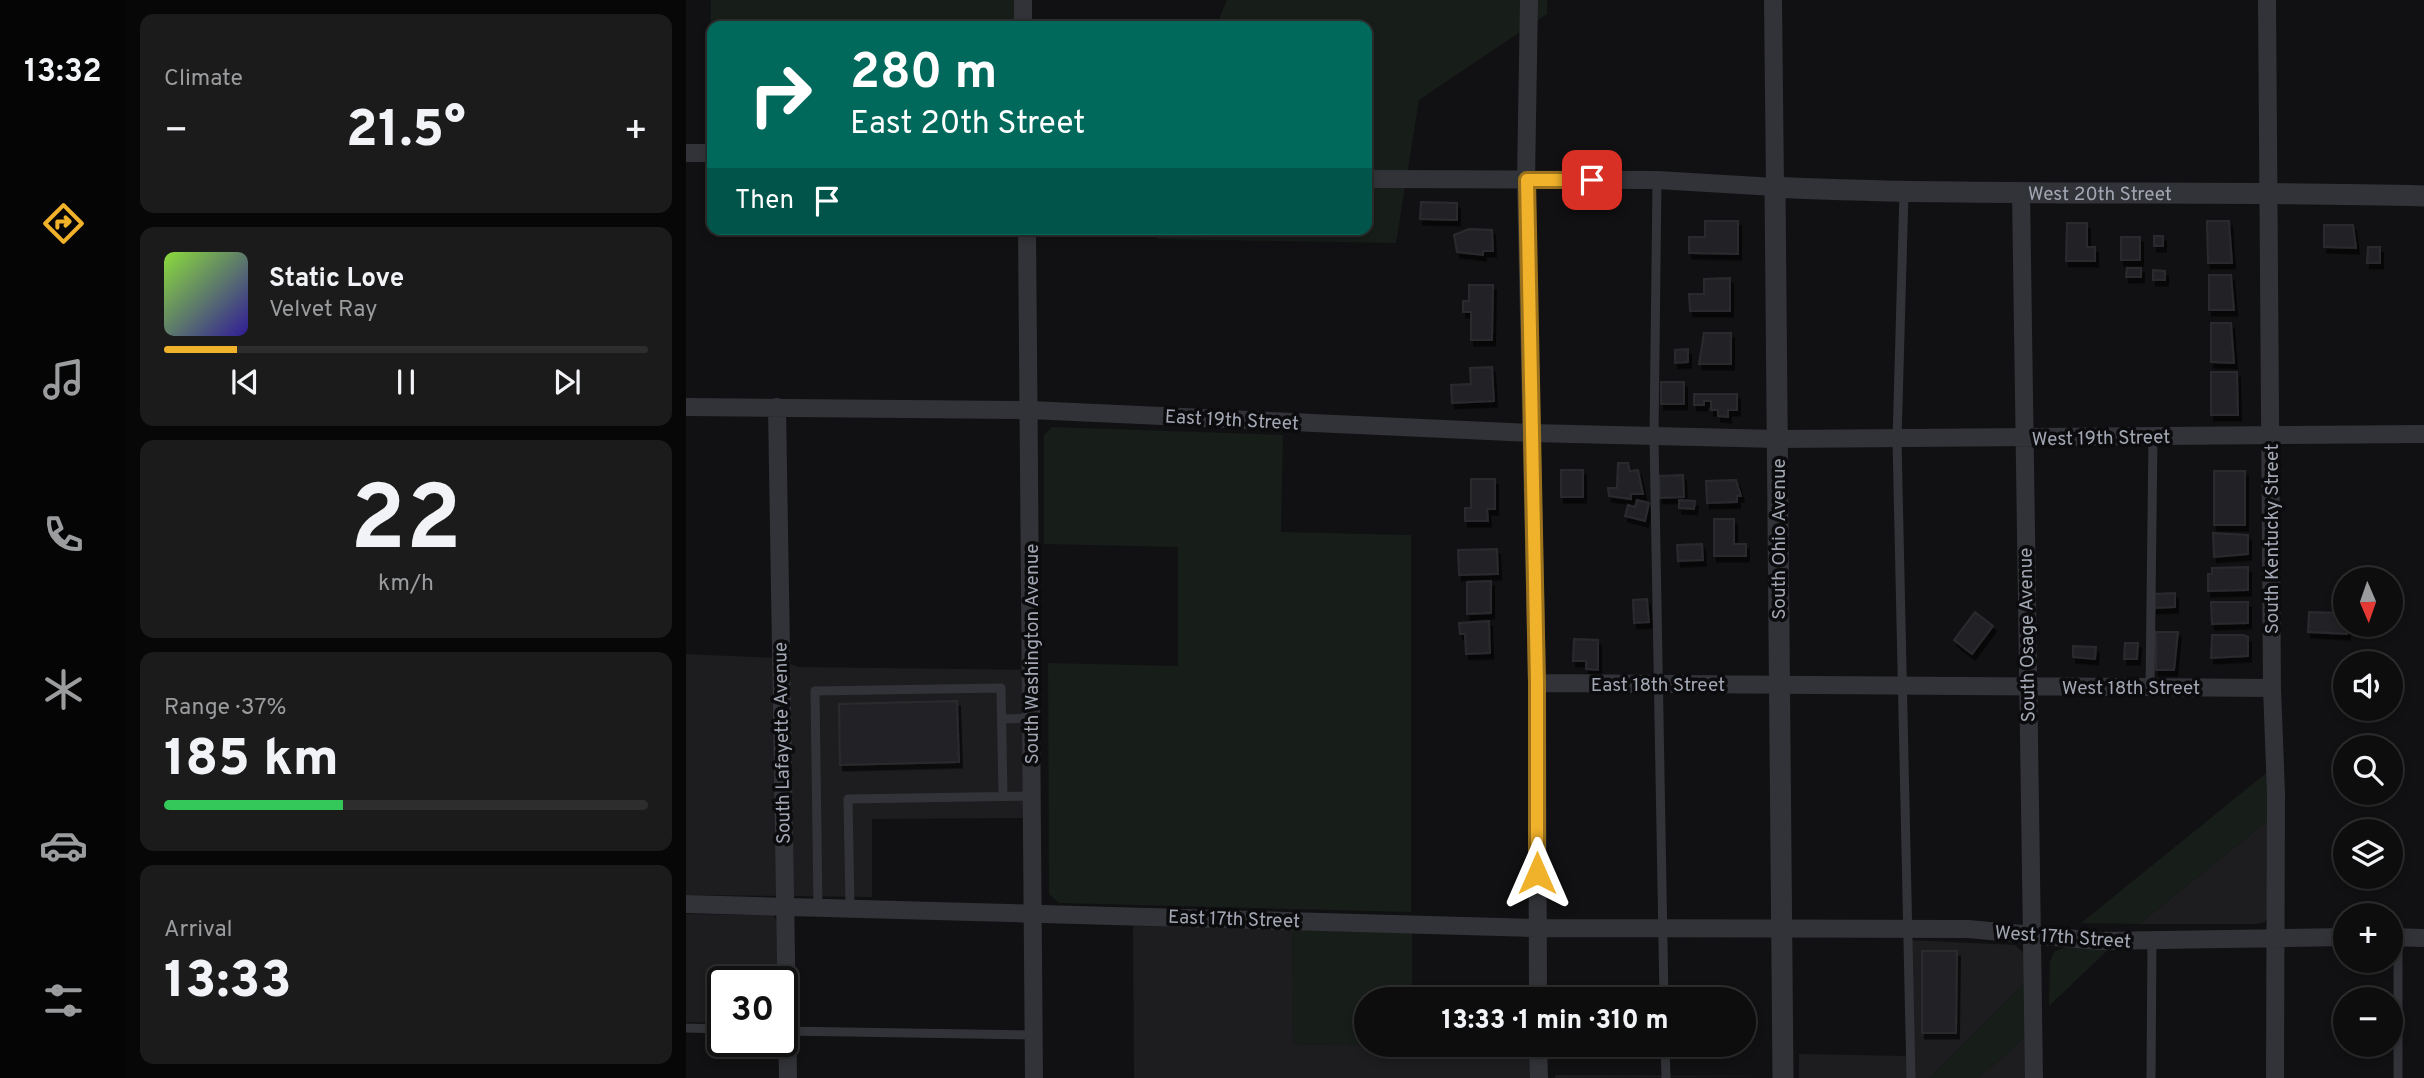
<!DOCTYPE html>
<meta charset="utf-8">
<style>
body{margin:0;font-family:Overpass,sans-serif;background:#1b1b1c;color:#f1f3f6;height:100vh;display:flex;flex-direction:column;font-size:26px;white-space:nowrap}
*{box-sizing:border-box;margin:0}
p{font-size:23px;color:#9a9c9e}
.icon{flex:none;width:38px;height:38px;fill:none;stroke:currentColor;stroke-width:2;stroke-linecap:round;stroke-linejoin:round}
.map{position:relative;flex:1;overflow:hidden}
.sheet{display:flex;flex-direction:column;gap:14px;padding:14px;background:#070708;width:560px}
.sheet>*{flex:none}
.hud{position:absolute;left:21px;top:21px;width:665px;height:214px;border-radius:14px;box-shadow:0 4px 10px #0003,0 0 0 2px #2d2d2e;background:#00695c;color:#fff;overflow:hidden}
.needle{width:46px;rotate:178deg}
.fabs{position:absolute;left:1647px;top:567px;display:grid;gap:14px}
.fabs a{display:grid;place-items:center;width:70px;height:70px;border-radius:50%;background:#0d0d0e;box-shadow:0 4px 10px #0003,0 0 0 2px #2d2d2e;font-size:35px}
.speed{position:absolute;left:21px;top:966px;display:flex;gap:14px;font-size:35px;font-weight:700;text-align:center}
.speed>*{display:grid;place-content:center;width:91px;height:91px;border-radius:50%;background:#0d0d0e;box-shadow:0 4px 10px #0003,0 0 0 2px #2d2d2e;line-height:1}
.speed .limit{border:4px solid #111;border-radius:10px;background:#fff;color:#111}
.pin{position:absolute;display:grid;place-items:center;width:60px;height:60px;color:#fff;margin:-30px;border-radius:14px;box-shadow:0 4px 10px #0006}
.me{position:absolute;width:77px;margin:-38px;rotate:0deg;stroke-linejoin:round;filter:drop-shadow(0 0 5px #0008)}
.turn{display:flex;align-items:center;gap:24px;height:147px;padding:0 28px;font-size:32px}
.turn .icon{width:91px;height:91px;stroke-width:2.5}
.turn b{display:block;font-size:49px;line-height:60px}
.then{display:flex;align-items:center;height:66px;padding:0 28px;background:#0003;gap:14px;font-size:26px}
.big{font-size:52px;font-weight:800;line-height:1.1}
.sheet .widget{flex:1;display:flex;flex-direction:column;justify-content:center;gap:10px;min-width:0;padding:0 24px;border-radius:14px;background:#1b1b1c}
.sheet .dial{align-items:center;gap:0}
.dial b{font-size:91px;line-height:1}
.song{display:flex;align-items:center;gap:21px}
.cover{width:84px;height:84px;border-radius:10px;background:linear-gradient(135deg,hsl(90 70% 55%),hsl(250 70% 35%))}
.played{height:7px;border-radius:4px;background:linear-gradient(90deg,#f0b12b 15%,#2d2d2e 15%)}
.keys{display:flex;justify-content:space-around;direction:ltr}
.heat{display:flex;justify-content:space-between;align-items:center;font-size:38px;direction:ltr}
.charge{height:10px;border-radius:5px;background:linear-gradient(90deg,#34c759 37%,#2d2d2e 0)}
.trip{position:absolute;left:668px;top:987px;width:402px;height:70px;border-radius:35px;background:#0d0d0e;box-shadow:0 4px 10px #0003,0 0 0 2px #2d2d2e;font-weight:800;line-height:70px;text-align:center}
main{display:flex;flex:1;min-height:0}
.tabs{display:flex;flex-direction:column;width:126px;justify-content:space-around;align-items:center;background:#050506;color:#9a9c9e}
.tabs .icon{width:49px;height:49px}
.tabs .selected{color:#f0b12b}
.tabs b{font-size:32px;color:#f1f3f6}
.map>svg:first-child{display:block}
</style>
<main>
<nav class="tabs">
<b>13:32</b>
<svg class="icon selected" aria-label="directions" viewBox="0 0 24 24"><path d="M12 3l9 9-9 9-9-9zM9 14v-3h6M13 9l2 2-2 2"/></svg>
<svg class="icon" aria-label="music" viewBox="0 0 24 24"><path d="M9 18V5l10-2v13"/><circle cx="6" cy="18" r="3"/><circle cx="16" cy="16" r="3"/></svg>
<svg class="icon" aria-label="phone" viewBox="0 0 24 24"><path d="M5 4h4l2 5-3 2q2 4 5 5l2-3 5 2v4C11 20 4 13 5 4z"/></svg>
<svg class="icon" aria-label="climate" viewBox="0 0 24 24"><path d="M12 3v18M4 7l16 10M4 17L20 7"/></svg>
<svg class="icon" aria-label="car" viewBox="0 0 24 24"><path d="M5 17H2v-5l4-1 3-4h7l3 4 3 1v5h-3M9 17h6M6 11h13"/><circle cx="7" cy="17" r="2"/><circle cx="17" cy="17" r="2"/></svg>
<svg class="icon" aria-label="filters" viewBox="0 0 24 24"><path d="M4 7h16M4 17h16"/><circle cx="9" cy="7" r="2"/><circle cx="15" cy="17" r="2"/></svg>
</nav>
<section class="sheet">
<div class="widget"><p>Climate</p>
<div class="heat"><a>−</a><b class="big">21.5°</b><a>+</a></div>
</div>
<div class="widget">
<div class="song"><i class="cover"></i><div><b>Static Love</b><p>Velvet Ray</p></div></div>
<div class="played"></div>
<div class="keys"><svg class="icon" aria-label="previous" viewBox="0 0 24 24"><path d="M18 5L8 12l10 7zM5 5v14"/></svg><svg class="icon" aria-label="pause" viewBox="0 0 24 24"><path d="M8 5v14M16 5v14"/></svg><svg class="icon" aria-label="next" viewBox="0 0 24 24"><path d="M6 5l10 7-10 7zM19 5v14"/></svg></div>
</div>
<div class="widget dial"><b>22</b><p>km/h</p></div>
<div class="widget"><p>Range · 37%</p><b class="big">185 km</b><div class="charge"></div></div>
<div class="widget"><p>Arrival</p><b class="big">13:33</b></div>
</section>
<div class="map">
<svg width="1738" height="1078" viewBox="0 0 1738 1078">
<defs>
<filter id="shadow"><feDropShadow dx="3" dy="5.5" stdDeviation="0" flood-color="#0009"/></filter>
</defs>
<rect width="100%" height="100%" fill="#111113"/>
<path fill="#1d1d20" d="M0,654L89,658L112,667L343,670L344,818L186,819V897L0,895Z
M1586,817L1584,912L1579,922L1570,924H1453Z
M0,914L87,915L93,924L94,982H37V1023L0,1022Z
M447,926L606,928L608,1044L850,1049V1078H448Z
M1222,940L1329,945L1340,955V981L1244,1078H1113V1054L1222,1056Z
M1339,1037V1078H1293Z
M869,1075L1094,1076L869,1078Z"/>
<path fill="#171d18" d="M25,0H337V26H26L24,35Z
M541,0H861V14L733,100L710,243L471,239V229H681V26H530Z
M366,427L597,435L595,532L725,535V912L373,903L363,894L362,663L492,666V547L358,544V435Z
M1584,770L1586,817L1453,924L1395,923Z
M606,928H726V999H681V1045L726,1047L608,1044Z
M1381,946H1426L1363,1006L1364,962L1368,952Z
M1340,981L1339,1037L1293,1078H1244Z"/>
<path fill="#242427" stroke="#2b2b2f" stroke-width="2" filter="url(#shadow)" d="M735,202L771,203V220L734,219Z
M1019,221H1052V254L1003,253V237H1019Z
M1521,221H1543L1546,263H1522Z
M1381,223H1401V247H1409V261H1380Z
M1638,225H1667L1670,248L1638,247Z
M783,229L806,230L807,251H797V255L771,252L768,235Z
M1468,236H1477V246H1468Z
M1435,237H1454V260H1435Z
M1682,247H1694V263H1681Z
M1441,268H1455V277H1440Z
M1467,270L1479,271V280H1467Z
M1523,275H1545L1548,310H1523Z
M1044,278V311H1004L1003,294H1018V279Z
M783,285H807L806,340H785V312H777V301H783Z
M1525,323H1545L1548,363L1525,362Z
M1018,333H1045V364H1013Z
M1002,349V362L989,363V350Z
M806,367L808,401L766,403L765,385L785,384L784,368Z
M1525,372H1551L1552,415H1525Z
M975,382H998V404H975Z
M1008,394H1051V410H1042V417L1032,416V410H1025V401H1018V405H1008Z
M932,463H942L944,471L952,470L957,494H945V499L923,496L922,488H931Z
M875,470H897V497H875Z
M1528,471H1559V525H1528Z
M997,475L998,497L974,498L973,476Z
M785,479H809V509H801L802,521H779V508H785Z
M1050,480L1055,496H1051V502L1021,503L1020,481Z
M951,500L963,503L959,521L939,516L942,505L949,507Z
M993,500L1009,501L1008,509L993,508Z
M1028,519H1048V544H1060V556H1028Z
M1527,533L1562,535V554L1528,557Z
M1016,544L1017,560L992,561L991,545Z
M811,549L812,574L773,575L772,550Z
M1562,567V590L1522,591V574H1526V568Z
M805,581V613L781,614V582Z
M1489,593V607L1468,608V594Z
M961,599L963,622L948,623L947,600Z
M1525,602H1562V623L1526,624Z
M1289,612L1307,626L1286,654L1268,640Z
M1623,612L1655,613V624L1661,625V634L1622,632Z
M803,621L804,653L780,654L779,634H774L773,623Z
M1470,632H1492L1488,670H1470Z
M1526,635H1557L1562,637V656L1525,658Z
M888,639L912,640V670L900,669V661H887Z
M1439,643H1452L1451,659H1438Z
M1387,646L1410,647L1409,659L1387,657Z
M271,701L273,762L154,765L153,704Z
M1236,951H1271L1270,1033H1236Z"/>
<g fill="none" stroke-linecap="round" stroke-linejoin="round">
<path stroke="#323338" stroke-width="9" d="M971,180L968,437L978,999
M1218,193L1211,440L1225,1078
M1464,688L1467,436
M316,719L345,718
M132,907L129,691L315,688L317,796
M164,907L162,799L346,796
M1712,937V1078
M0,1028L37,1029
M98,1031L348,1035
M979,1045L980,1078
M1465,1078L1466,940"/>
<path stroke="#323338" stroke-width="18" d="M337,0V26
M843,0L840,180L851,683L852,999
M1581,0L1586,688L1590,793L1589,1078
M0,153H26
M681,179L971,180L1089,187L1087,0
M1335,192L1348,1078
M341,229L348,1078
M0,407L344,410L846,433L1092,439L1738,434
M91,407L102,1078
M851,683L1586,688
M0,904L851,928L1282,929L1413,941L1659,937
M1704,937L1738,938
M852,1045L853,1078"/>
<path stroke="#323338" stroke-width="21" id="s1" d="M1097,1078L1089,187C1305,197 1522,190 1738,196"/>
</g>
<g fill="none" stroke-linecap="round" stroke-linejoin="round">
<defs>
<path id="route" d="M851,873V683L841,180H906"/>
</defs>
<use href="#route" stroke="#9c731c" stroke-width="18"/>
<use href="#route" stroke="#f0b12b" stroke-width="12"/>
</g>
<g text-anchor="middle" stroke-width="7" stroke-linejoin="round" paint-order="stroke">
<g font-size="19" fill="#a2a7b3" stroke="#0c0c0e">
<text dy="7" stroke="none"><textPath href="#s1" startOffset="1216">West 20th Street</textPath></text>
<text transform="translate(546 419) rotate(3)" y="7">East 19th Street</text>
<text transform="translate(1415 437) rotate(-1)" y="7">West 19th Street</text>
<text transform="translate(1092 539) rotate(-90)" y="7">South Ohio Avenue</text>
<text transform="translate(1585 539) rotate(-90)" y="7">South Kentucky Street</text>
<text transform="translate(1340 635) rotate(-91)" y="7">South Osage Avenue</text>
<text transform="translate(345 654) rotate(-90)" y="7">South Washington Avenue</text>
<text x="972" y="691">East 18th Street</text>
<text x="1445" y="694">West 18th Street</text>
<text transform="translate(95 743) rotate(-91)" y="7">South Lafayette Avenue</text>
<text transform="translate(548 918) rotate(2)" y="7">East 17th Street</text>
<text transform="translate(1377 936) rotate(4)" y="7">West 17th Street</text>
</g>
</g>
</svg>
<div class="fabs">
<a><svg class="needle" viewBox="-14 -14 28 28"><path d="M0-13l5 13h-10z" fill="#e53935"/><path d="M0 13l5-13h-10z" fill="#9a9c9e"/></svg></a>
<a><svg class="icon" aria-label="sound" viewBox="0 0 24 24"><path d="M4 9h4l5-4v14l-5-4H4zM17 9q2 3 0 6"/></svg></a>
<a><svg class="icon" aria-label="search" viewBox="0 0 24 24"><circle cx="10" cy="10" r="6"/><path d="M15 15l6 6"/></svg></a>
<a><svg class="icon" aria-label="layers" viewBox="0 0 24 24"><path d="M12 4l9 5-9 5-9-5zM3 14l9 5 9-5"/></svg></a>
<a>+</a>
<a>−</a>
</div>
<div class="speed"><div class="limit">30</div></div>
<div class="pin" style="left:906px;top:180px;background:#d93025"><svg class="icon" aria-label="arrive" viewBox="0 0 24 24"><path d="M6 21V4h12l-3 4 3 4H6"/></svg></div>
<svg class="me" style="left:851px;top:873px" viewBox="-20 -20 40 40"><path d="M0-17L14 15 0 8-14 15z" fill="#f0b12b" stroke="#fff" stroke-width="4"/></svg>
<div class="trip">13:33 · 1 min · 310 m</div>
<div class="hud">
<div class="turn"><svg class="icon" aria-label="right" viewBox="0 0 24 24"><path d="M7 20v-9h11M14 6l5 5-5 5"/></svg><div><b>280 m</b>East 20th Street</div></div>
<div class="then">Then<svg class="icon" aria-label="arrive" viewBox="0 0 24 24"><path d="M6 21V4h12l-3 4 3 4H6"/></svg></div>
</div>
</div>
</main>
